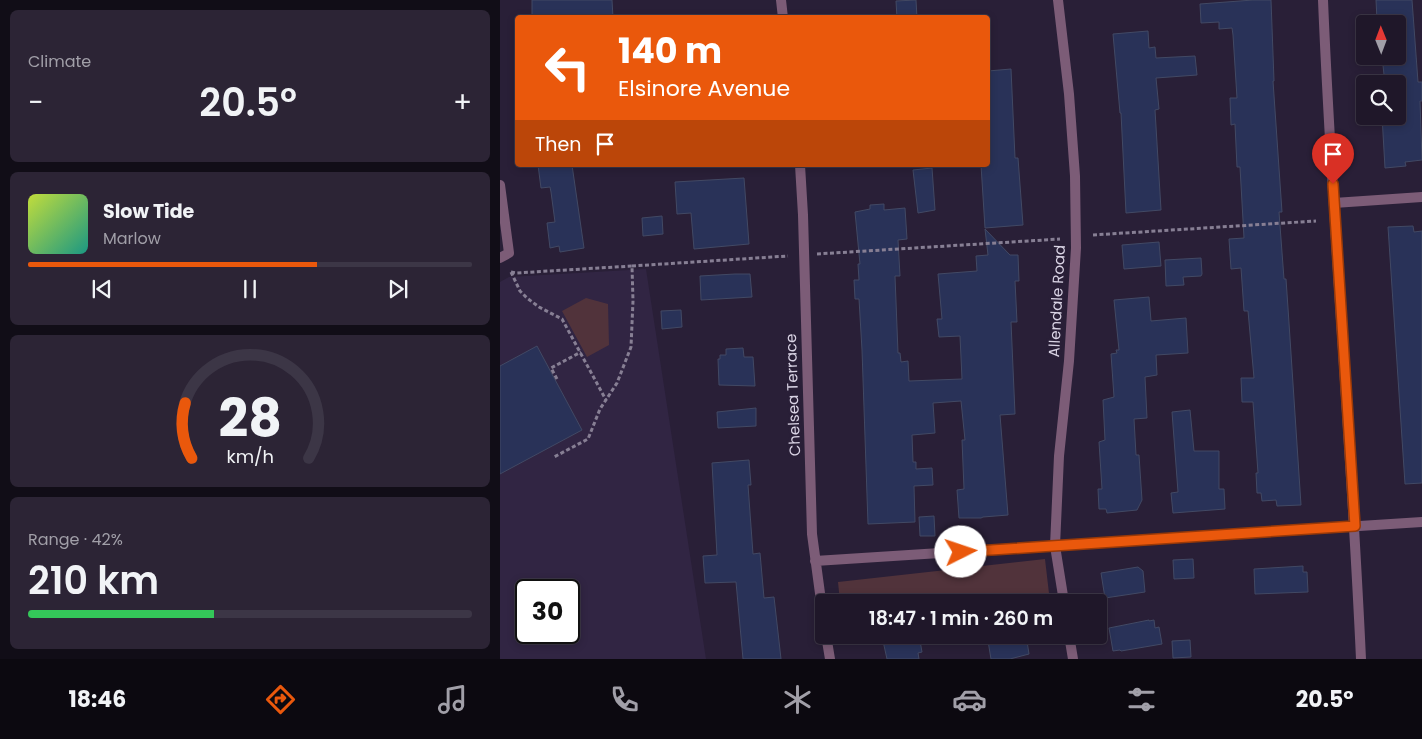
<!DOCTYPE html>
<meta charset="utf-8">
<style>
body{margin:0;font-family:Poppins,sans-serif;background:#2c2435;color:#f1f3f6;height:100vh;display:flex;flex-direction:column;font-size:19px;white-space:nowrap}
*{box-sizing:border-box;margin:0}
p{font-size:16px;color:#a19fa8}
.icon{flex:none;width:28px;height:28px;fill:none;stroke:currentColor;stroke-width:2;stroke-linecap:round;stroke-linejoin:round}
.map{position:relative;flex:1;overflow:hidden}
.sheet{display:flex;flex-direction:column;gap:10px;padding:10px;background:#110d17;width:500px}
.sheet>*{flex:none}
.banner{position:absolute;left:15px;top:15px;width:475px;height:152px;border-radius:5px;box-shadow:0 2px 8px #0003,0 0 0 1px #3c3646;background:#ea580c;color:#fff;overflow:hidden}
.needle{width:32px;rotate:359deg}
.controls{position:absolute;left:856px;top:15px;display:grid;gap:10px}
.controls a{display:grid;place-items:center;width:50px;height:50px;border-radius:5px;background:#1f1729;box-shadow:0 2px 8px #0003,0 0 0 1px #3c3646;font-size:25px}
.speed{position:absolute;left:15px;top:579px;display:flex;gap:10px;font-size:25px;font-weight:700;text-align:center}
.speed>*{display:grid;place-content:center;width:65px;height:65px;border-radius:50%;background:#1f1729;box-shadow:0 2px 8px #0003,0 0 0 1px #3c3646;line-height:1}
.speed .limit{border:2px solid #111;border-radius:8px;background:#fff;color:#111}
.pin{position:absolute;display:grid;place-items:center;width:42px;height:42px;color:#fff;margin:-51px -21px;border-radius:50% 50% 50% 0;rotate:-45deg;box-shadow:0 0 5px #0007}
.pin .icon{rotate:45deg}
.me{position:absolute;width:55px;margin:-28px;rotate:86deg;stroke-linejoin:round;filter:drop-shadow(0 0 4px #0008)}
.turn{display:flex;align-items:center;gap:18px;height:105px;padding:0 20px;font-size:22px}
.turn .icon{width:65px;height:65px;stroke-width:2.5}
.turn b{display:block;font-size:35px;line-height:42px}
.then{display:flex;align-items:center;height:48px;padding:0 20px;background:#0003;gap:10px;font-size:19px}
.big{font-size:38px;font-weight:600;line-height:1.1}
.sheet .tile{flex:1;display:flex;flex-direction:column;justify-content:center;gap:8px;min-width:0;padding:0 18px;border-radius:8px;background:#2c2435}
.sheet .dial{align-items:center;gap:0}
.dial svg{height:130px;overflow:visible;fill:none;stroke:#3c3646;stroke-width:7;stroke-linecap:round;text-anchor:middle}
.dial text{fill:#f1f3f6;stroke:none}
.song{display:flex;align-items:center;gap:15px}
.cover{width:60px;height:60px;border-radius:8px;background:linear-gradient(135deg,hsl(70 70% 55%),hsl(170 70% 35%))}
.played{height:5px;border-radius:2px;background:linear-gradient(90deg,#ea580c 65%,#3c3646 65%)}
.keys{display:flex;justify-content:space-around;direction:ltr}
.heat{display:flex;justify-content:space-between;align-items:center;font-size:28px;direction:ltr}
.charge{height:8px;border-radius:4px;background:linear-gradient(90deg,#34c759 42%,#3c3646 0)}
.trip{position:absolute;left:315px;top:594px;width:292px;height:50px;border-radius:5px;background:#1f1729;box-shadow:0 2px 8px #0003,0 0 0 1px #3c3646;font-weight:600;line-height:50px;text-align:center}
.tabs{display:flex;height:80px;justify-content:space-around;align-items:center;background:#0c0910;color:#a19fa8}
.tabs .icon{width:35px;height:35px}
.tabs .selected{color:#ea580c}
.tabs b{font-size:22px;color:#f1f3f6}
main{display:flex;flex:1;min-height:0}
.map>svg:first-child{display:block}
</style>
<main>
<section class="sheet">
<div class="tile"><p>Climate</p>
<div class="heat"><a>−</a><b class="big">20.5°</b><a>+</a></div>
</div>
<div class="tile">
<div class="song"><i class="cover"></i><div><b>Slow Tide</b><p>Marlow</p></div></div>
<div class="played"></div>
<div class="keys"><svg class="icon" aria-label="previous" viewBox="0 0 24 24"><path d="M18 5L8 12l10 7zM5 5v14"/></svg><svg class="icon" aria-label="pause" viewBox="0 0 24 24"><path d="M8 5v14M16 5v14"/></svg><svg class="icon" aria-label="next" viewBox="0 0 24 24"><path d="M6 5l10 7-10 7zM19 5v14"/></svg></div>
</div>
<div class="tile dial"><svg viewBox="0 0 100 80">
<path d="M14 69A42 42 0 1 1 86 69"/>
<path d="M14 69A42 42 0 0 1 10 35" stroke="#ea580c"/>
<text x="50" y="56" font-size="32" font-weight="700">28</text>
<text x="50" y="72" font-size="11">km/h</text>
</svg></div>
<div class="tile"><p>Range · 42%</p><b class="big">210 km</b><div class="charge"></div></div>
</section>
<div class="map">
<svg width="922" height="659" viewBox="0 0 922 659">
<rect width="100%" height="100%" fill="#291f37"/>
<path fill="#312543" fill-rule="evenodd" d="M146,269L206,659H0V282L9,277ZM26,590H69V632H26Z"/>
<path fill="#51333b" d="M86,298L108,304L109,345L87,357L62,311Z
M545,559L550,602H340L338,582Z
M343,635H424L344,644Z"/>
<path fill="#293258" stroke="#424964" d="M32,0H112L113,18H32Z
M416,0L417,18H397L396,1Z
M753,0H771L774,81H773L782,212H779L784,279H786L788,308L801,505L777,506L776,500L762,501L761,493H757L756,473H758L753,402H742L741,378H754L748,311H744L741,268L731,269L729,239L744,238L740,167H737L735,124L731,125L730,98H737L733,35L732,28L719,29V22L701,23L700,4Z
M876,0H912L918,82H922V101H920L922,160L905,162L906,166L885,168L882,116H898V84H885L882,56H898V20H877Z
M648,31L649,48L655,47L656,58L695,56L697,75L656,78L659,109L655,110L661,210L626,213L621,113H620L613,34Z
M511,69L515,158H518L523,225L485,228L481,165H488V71Z
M38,165H72L84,248L60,252L59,246L50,248L47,223L55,222L51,192L50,187L41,188Z
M432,168L435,210L418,213L413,170Z
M244,178L249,244L194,249L191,213L177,214L175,182Z
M384,204V210L405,208L407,239L398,240L400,276H395L398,353H400L401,362L408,361L409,381L462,379L460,336L439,337L437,319H442L438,274L477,271L476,256L488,255L485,229L510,255H518L519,281H515L517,322H511L515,414L500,415L508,515L483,517L481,518H459L457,490L464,489L462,440H465L461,401L433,403L435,433L412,435L413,462H416V469L432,468L433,485L414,486L415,522L368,524L362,350L359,299H355L354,280H359L358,264H360L355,212L370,209V205Z
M162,216L163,234L143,236L142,218Z
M913,226L914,232L922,231V483L905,484L888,227Z
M659,242L661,266L624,269L622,245Z
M701,258L702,274L701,276L683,277L684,285L666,286L665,260Z
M235,274H250L252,297L201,300L200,276Z
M649,297L651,321L686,318L688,353L656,355L657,375L645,377L647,418L634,419L636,455H639L642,500L637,510L607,513L606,509H599L598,489H602L599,442L605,440L603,400L614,397L611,354L617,353L616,350H619L614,300Z
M181,310L182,327L162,329L161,311Z
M37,346L82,430L0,474V366Z
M243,348L244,357H253L255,386L219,385L218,359H220V355H226V349Z
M256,408V426L218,428L217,412Z
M690,410L694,451H719V489H724L725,509L673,513L671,493L678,492L672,412Z
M249,460L251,485H248L253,554L260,553L264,598L274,597L281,659H243L236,582L205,583L203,556L217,555L212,463Z
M434,516L435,536H420L419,517Z
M693,559L694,578L674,579L673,560Z
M803,566V572H807L808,592L755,594L754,569Z
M638,567L643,571L645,592L605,598L601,573Z
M649,620V621L654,620L655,628L659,627L662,644L621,651L620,650L613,651L609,628Z
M419,635L422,652L418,653L419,659H387L383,641Z
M487,635H526L529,654L510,659H491Z
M690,640L691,657L673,658L672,641Z"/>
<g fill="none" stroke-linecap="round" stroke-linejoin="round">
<path stroke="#877f94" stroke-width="3" stroke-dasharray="4 2.5" stroke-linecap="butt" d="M593,235L816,221
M317,254L560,239
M132,266L288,256
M11,272L16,273L132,266L133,301L131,347L117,383L100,409L88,439L54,457
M11,272L20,291L27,298L39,307L62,319L106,400
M57,379L51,368L81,352"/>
<path stroke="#7c5c77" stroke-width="10" d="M281,0L283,18
M558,0L569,94L575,176L576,248L569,361L559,456L555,546L564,602
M823,0C832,220 851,439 861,659
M300,165L303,215L312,534L324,623
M0,185L9,253L0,258
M834,203L922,197
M315,561L922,522
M326,635L330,659
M569,635L573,659"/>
</g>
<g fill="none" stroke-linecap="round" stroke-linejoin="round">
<defs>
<path id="route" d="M461,552L855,526L833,184"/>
</defs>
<use href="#route" stroke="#983908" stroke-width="12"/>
<use href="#route" stroke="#ea580c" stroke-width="9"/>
</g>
<g text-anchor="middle" stroke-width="5" stroke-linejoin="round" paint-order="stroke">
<g font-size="15" fill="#d9d3e4" stroke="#291f37">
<text transform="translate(557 301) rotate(-87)" y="5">Allendale Road</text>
<text transform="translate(293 395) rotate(-92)" y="5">Chelsea Terrace</text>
</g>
</g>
</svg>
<div class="controls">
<a><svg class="needle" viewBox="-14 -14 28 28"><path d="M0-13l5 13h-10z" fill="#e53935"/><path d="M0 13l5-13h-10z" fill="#a19fa8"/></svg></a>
<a><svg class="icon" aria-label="search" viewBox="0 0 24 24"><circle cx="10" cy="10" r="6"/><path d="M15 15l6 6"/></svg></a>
</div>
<div class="speed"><div class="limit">30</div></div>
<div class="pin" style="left:833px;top:184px;background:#d93025"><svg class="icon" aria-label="arrive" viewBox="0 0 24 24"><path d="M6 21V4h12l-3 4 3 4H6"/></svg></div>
<svg class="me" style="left:461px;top:552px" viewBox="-20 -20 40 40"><circle r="19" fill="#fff"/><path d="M0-13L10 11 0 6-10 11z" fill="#ea580c"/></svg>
<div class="trip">18:47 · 1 min · 260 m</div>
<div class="banner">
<div class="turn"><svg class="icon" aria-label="left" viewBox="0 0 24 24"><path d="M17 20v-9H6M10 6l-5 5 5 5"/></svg><div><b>140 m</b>Elsinore Avenue</div></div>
<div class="then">Then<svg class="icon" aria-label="arrive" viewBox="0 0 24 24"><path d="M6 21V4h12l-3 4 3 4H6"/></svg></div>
</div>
</div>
</main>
<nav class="tabs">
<b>18:46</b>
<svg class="icon selected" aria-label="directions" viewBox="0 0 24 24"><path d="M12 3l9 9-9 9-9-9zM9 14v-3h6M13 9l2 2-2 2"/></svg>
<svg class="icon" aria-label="music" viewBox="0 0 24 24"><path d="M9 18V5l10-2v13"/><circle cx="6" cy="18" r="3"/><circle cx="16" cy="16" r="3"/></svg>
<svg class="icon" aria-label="phone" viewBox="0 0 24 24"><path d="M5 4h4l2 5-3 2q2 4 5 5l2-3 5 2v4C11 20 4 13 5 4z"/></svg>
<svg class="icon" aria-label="climate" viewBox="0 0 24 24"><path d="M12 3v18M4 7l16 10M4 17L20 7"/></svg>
<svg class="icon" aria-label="car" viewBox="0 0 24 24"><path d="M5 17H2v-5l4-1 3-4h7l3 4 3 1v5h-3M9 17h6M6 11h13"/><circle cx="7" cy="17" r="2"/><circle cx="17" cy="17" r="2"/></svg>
<svg class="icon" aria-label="filters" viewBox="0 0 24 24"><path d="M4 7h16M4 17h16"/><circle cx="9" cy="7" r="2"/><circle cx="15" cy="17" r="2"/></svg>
<b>20.5°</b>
</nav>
